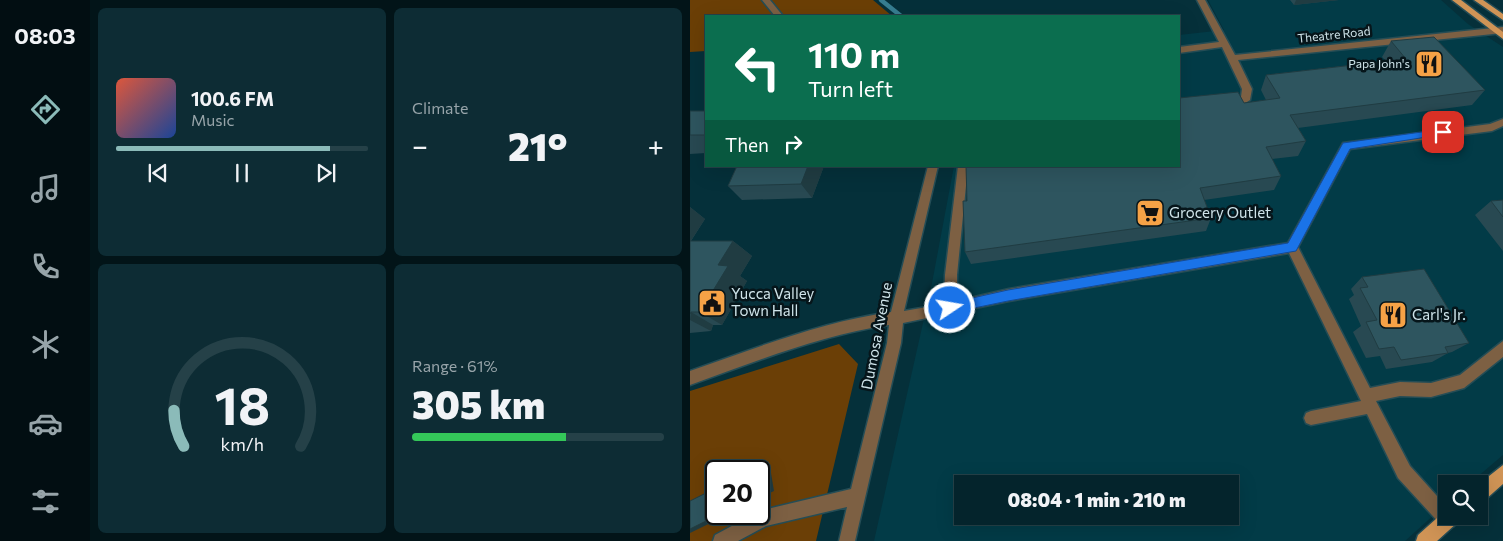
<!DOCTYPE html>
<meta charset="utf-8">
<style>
body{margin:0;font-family:Commissioner,sans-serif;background:#0d2c34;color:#f1f3f6;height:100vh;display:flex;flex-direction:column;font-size:19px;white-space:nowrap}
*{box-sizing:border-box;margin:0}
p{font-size:16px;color:#97a4a9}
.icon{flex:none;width:28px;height:28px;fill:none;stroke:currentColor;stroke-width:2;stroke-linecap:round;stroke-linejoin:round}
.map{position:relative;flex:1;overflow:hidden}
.drawer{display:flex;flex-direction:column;gap:8px;padding:8px;background:#021418;width:600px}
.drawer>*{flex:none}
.top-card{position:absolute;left:15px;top:15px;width:475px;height:152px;border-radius:0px;box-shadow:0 5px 20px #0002,0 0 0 1px #254148;background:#0b6e4f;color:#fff;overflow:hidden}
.controls{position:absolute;left:748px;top:475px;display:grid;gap:10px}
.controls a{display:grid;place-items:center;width:50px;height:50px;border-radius:0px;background:#04242c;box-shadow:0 5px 20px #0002,0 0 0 1px #254148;font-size:25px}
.speed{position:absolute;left:15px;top:460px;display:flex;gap:10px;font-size:25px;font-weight:700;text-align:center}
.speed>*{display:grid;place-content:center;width:65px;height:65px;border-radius:50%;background:#04242c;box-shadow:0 5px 20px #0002,0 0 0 1px #254148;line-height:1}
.speed .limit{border:2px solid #111;border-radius:8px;background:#fff;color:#111}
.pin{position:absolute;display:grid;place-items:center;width:42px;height:42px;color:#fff;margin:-21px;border-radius:10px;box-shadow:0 2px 8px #0006}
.me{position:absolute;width:55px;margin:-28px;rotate:78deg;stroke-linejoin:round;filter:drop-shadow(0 0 4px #0008)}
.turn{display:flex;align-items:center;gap:18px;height:105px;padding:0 20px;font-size:22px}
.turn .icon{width:65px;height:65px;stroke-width:2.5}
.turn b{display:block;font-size:35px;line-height:42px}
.then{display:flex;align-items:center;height:48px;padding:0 20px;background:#0003;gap:10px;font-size:19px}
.big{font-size:38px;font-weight:800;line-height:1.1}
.drawer .card{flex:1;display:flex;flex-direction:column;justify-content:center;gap:8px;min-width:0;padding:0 18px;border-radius:8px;background:#0d2c34}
.drawer .dial{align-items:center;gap:0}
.dial svg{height:130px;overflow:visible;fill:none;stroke:#254148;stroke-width:7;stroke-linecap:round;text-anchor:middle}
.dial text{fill:#f1f3f6;stroke:none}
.song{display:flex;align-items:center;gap:15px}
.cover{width:60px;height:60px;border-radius:8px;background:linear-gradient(135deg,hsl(10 70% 55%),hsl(220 70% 35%))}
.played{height:5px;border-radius:2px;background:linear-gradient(90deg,#8bbbb9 85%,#254148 85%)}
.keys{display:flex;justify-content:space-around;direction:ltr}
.heat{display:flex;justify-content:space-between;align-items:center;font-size:28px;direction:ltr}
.charge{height:8px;border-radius:4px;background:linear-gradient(90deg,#34c759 61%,#254148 0)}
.drawer .tiles{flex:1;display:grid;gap:8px;grid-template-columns:repeat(2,1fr)}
.trip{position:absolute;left:264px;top:475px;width:285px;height:50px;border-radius:0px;background:#04242c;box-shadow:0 5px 20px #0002,0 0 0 1px #254148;font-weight:800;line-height:50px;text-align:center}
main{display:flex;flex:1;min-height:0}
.tab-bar{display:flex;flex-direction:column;width:90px;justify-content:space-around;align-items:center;background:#020e12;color:#97a4a9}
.tab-bar .icon{width:35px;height:35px}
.tab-bar .on{color:#8bbbb9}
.tab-bar b{font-size:22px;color:#f1f3f6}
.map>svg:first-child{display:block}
</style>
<main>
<nav class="tab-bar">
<b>08:03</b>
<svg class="icon on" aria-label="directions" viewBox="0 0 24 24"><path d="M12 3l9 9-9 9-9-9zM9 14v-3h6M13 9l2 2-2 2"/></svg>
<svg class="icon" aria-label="music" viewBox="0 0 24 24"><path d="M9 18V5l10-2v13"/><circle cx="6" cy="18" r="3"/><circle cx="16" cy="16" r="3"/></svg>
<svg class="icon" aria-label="phone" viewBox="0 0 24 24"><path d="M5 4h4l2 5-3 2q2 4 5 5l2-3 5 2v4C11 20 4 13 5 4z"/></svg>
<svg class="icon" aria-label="climate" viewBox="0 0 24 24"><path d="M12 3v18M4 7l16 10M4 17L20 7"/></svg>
<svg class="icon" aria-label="car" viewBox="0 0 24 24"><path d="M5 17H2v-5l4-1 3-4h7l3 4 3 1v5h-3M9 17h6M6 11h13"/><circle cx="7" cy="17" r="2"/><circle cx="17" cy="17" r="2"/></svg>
<svg class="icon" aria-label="filters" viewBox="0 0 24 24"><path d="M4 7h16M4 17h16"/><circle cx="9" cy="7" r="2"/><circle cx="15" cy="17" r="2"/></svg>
</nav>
<section class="drawer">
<div class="tiles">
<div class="card">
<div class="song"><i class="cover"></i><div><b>100.6 FM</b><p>Music</p></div></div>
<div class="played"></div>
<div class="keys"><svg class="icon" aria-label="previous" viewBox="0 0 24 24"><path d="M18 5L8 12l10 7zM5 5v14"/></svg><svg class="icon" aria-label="pause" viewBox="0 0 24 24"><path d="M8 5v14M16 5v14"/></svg><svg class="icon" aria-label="next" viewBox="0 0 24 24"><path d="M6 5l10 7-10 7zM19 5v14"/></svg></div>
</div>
<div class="card"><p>Climate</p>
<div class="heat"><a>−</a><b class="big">21°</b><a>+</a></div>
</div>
<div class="card dial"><svg viewBox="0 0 100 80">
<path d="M14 69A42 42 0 1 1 86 69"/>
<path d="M14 69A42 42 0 0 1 8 47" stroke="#8bbbb9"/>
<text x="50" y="56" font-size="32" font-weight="700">18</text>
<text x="50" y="72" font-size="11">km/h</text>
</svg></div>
<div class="card"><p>Range · 61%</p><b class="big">305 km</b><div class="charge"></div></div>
</div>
</section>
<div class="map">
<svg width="813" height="541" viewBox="0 0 813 541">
<rect width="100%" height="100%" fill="#05303a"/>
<path fill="#023b47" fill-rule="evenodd" d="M518,0H751L778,24L813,47V455L779,484H756V504L715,541H184L242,283L264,166H489V35L534,30ZM272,484H540V516H272Z"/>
<path fill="#6b3f06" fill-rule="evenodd" d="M0,0H183L202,16H16V51L0,52Z
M149,344L168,364L126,541H0V391ZM26,471H69V514H26Z"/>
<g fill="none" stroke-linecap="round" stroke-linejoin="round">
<path stroke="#377e91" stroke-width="4.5" d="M191,0L211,16"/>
<defs>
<path id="minor" d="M72,0H80L93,16H85Z
M507,0H515L545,55L813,27V33L548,60L562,89L560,100C554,105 540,107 533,105V101L551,97L552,89L532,47L489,53V47L529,42Z
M813,119V126L802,131L660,149L608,247L680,388L710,382L741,383L770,375L813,341V357L774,388L741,397L710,396L686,401L720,466L756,506V516H765L766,520L764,526L758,528L752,526L708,478L677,414L621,425L616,423L614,418L616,413L621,411L671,401L599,253L319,301L213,323L211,343L165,541H149L157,507L76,526L48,541H23L25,535L64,514H69V511L73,510L161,489L197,343L199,325C130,335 65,362 0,385V371C66,348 131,322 201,312L238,166H248L214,311L254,304L255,275L268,166H278L267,275V301L319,289L598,243L653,143L800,124Z"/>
<path id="major" d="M762,0H771L813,32V39Z
M784,0H793L813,14V20Z
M813,465V484L795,500L789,502V484Z
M756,510V516H770L768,522L747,541H726L728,535Z"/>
</defs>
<use href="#minor" stroke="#254d56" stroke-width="3"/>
<use href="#major" stroke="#254d56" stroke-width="3"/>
<use href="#minor" fill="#7d6043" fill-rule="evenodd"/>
<use href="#major" fill="#d09456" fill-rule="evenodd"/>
</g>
<path fill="#284952" d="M600,0H649L604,5Z
M701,41L795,90L782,105L608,128L616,141L608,156L582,159L591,176L584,190L514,200L521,218L516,231L281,264L275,252L277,201L554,103L576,100L571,90L576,75L696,61L692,57Z
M0,111H16V153L0,154Z
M47,166H134L122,198L52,200L38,186Z
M813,200V251L785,215L801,201Z
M0,207L15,219L1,241H43L62,256L50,276L57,281L32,325H23L21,331L0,333Z
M672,277L779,343L762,352L758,353L742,362L696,369L690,356L676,358L663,332L671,326L659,299L664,295L661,289Z"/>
<path fill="#203c42" d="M606,0H649L604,5Z
M118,166H134L122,198L111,184Z
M0,207L15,219L0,242Z
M43,241L62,256L50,276L57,281L32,325L10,312L28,265Z
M1,312L23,325L21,331L0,320Z
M73,465L80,467L84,491L69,498Z
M30,514H39L0,533V529Z"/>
<path fill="#2e555f" stroke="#203c42" d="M744,37L795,90L600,115L616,141L576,147L591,176L510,188L521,218L275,252L273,201H277L276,166H489V98L548,92L554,103L590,98L576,75L716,59L701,41Z
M0,111H16V135H0Z
M47,166H118L111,184L38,186Z
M813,200V217L801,201Z
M0,241H43L28,265L38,266L10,312H1L0,314Z
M734,269L779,343L755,347L758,353L711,360L704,347L689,349L676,322L687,320L670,288L678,287L672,277Z
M73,465L77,490L69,494V471H61Z
M26,488V514H30L0,529V501Z"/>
<path fill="#1a73e8" stroke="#114b97" d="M753,129L758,132L756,134L660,149L606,251L318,301L260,313L254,308L260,303L318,290L598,243L653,143Z"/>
<defs>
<symbol id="restaurant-square" viewBox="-11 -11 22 22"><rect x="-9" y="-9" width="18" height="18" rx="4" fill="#f6a246" stroke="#06151a"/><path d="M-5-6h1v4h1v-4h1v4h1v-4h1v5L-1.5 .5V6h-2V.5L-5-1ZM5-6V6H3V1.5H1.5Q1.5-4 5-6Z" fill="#111"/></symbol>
<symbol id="supermarket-square" viewBox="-11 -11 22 22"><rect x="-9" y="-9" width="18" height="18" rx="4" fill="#f6a246" stroke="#06151a"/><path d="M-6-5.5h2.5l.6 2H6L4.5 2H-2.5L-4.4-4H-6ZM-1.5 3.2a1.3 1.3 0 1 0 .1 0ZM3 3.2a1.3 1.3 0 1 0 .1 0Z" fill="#111"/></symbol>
<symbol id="civic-square" viewBox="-11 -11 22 22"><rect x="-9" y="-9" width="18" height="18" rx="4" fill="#f6a246" stroke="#06151a"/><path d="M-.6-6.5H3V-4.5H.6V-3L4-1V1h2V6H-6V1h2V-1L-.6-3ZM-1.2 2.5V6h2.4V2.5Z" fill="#111"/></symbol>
</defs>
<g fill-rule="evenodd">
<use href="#restaurant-square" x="723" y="48" width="32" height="32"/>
<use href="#supermarket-square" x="444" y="197" width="32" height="32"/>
<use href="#civic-square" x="6" y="287" width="32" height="32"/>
<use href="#restaurant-square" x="687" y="299" width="32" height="32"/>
</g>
<g text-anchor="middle" stroke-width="5" stroke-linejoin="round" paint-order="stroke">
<g font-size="12" fill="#cfe4ea" stroke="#06151a">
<text transform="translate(644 35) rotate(-6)" y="4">Theatre Road</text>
</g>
<g font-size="12" fill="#cfe4ea" stroke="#06151a" text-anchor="end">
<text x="720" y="68">Papa John's</text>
</g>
<g font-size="15" fill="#cfe4ea" stroke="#06151a" text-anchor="start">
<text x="479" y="218">Grocery Outlet</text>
<text x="41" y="299">Yucca Valley<tspan x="41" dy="17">Town Hall</tspan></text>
<text x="722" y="320">Carl's Jr.</text>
</g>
<g font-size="15" fill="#cfe4ea" stroke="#06151a">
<text transform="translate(187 336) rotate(-79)" y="5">Dumosa Avenue</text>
</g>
</g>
</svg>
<div class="controls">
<a><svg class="icon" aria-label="search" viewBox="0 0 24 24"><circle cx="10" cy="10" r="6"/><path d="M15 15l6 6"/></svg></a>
</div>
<div class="speed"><div class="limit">20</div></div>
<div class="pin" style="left:753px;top:132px;background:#d93025"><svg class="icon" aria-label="arrive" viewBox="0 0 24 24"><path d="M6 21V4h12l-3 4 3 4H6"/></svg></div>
<svg class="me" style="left:260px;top:308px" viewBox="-20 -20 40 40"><circle r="17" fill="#1a73e8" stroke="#fff" stroke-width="3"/><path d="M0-11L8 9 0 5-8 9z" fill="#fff"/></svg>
<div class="trip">08:04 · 1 min · 210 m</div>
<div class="top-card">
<div class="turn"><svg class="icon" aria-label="left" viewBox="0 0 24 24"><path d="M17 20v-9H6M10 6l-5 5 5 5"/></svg><div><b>110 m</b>Turn left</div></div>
<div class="then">Then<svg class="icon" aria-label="right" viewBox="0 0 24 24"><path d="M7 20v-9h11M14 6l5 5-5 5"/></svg></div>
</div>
</div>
</main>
